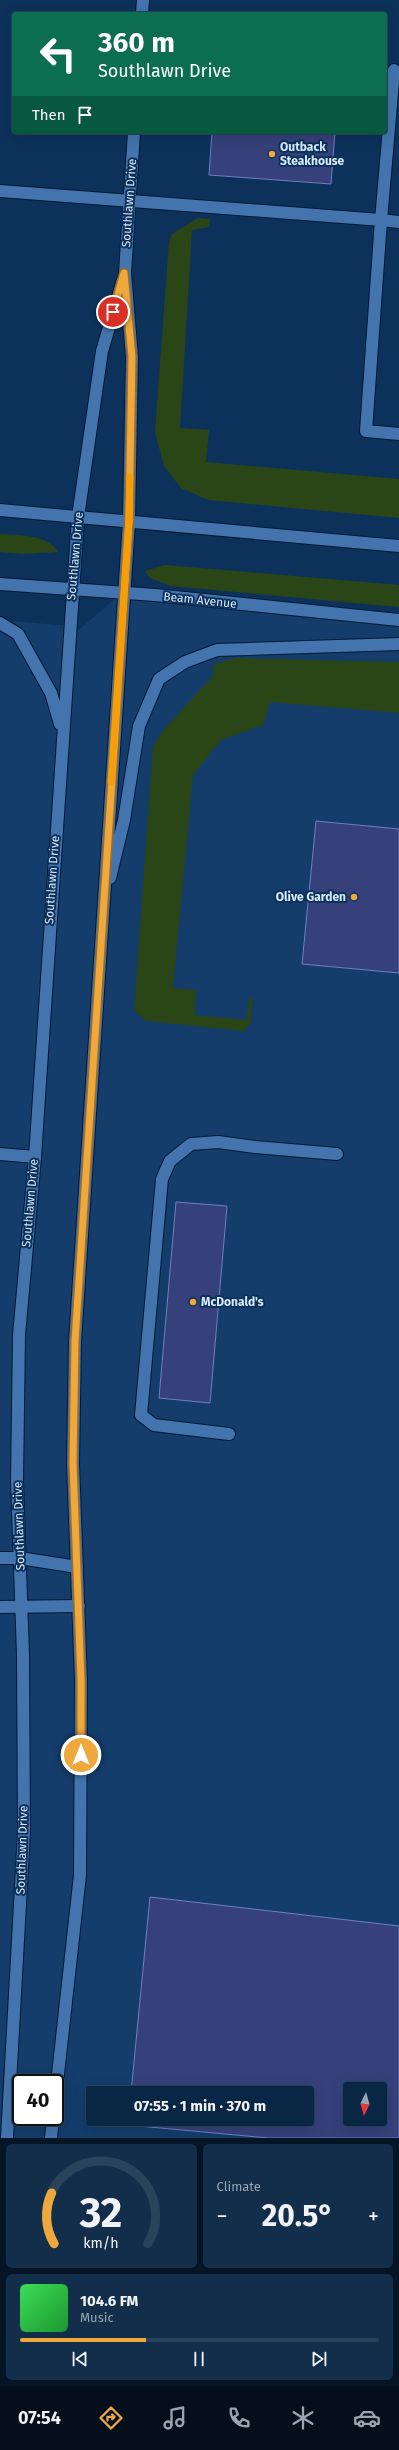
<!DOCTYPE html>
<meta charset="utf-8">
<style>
body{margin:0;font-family:"Fira Sans",sans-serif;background:#122e4b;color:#f1f3f6;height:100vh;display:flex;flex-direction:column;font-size:15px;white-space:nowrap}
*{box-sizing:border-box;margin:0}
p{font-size:13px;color:#99a5b2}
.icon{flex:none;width:22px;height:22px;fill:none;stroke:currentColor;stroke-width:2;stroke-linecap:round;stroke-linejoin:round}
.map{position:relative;height:2138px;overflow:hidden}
.side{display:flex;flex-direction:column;gap:6px;padding:6px;background:#051525;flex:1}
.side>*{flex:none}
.hud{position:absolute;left:12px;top:12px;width:375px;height:122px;border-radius:4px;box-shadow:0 4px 16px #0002,0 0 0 1px #29435d;background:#0b6e4f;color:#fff;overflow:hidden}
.needle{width:26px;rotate:185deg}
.buttons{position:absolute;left:343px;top:2082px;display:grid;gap:8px}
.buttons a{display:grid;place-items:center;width:44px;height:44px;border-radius:4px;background:#092644;box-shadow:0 4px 16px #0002,0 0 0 1px #29435d;font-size:20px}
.speed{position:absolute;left:12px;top:2074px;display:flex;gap:8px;font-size:20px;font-weight:700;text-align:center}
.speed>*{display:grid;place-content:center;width:52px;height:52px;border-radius:50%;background:#092644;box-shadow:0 4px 16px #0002,0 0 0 1px #29435d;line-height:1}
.speed .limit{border:2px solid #111;border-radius:6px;background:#fff;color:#111}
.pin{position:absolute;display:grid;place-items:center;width:34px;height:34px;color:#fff;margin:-17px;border:2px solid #fff;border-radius:50%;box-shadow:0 1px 4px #0007}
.me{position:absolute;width:44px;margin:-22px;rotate:0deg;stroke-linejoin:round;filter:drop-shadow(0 0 3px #0008)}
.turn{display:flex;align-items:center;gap:14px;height:84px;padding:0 20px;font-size:18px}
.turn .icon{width:52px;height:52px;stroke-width:2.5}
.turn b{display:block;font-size:28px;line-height:34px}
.then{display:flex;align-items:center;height:38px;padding:0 20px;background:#0003;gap:8px;font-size:15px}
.big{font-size:30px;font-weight:700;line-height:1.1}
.side .tile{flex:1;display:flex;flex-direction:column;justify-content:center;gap:6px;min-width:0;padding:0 14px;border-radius:6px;background:#122e4b}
.side .dial{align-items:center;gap:0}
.dial svg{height:104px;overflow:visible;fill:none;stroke:#29435d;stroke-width:7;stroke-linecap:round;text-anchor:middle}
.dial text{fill:#f1f3f6;stroke:none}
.song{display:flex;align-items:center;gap:12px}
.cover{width:48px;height:48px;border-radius:6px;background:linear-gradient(135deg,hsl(130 70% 55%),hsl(130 70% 35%))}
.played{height:4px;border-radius:2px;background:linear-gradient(90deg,#eea83c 35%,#29435d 35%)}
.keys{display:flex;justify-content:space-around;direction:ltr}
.heat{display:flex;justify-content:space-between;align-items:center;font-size:22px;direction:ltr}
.side .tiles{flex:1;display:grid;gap:6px;grid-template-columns:1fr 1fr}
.tile:last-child{grid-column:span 2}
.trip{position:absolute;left:86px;top:2086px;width:228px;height:40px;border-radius:4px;background:#092644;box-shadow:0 4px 16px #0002,0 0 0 1px #29435d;font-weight:700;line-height:40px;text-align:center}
.tabs{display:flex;height:64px;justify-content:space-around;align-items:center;background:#040f1b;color:#99a5b2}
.tabs .icon{width:28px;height:28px}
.tabs .selected{color:#eea83c}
.tabs b{font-size:18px;color:#f1f3f6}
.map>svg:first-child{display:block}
</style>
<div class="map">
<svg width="399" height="2138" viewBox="0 0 399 2138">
<rect width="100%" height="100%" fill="#0c325b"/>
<path fill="#143d6b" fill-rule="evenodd" d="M117,597L399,622V2138H0V620L70,626L74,634ZM21,2083H55V2117H21ZM350,2089H380V2119H350ZM93,2093H307V2119H93Z"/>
<path fill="#2b4616" d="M198,218L210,219L209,227L192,230L180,428L209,430L206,462L399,479V518L208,500L181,488L164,466L155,432L169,242L172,234Z
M0,534C19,535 47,534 58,552L24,554L0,552Z
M165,565L399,585V607L171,586L150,578L145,571Z
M235,658L399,662V713L270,702L263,725L221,740L193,775L173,988L196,990L195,1015L246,1020L249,997L253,998L250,1024L244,1031L146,1021L134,1010L153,746L165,728L213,676L214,664Z"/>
<path fill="#36407a" stroke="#707fc3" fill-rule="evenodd" d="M212,132H335L331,184L209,175Z
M316,821L399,829V973L302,964Z
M176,1202L227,1206L210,1403L159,1398Z
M150,1897L399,1926V2138H268L128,2125L129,2119H307V2093H131ZM350,2089H380V2119H350Z"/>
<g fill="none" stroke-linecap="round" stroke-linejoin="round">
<defs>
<path id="lane" d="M394,70L381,220L399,222
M0,191L381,220L366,431L399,434
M0,1154L35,1157
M229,1434L154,1425L141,1415L162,1179L170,1161L191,1144L218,1142L255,1147L337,1154"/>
<path id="street" d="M142,14L143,0
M78,517L102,351L123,280
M129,521L132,357L125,273L134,132
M0,1558H20L77,1567
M0,1607L79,1606"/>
<path id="secondary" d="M0,510L399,546
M0,584L155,595L399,620
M0,623L18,634L51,693L60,724
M110,878L124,820L139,726L159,679L185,662L217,650L399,644
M55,2101L80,1875L81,1681L73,1463L75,1341L129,521
M7,2138L24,1832L23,1655L17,1481L19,1335L35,1157L78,517
M51,2138L53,2117"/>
</defs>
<use href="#lane" stroke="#021935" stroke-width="14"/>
<use href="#street" stroke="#021935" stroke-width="14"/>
<use href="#secondary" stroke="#021935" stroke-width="14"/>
<use href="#lane" stroke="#4374ae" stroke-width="12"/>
<use href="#street" stroke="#4374ae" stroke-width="12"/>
<use href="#secondary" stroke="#4374ae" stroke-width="12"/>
</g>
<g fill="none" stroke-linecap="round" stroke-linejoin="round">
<defs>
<path id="route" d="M81,1755V1681L73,1463L75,1341L129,521L132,357L124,273L113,312"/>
</defs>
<use href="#route" stroke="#9b6d27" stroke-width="10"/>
<use href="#route" stroke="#eea83c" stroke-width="7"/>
<path stroke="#f59e0b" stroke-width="7" d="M111,782L129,521L130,477"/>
</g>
<g fill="#eea83c" stroke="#0c325b" stroke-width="1.5">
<circle cx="272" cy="154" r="4"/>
<circle cx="354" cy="897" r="4"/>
<circle cx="193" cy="1302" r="4"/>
</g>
<g text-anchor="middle" stroke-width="4" stroke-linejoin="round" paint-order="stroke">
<g font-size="12" font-weight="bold" fill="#d8e8fc" stroke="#0c325b" text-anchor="start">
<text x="280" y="151">Outback<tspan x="280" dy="14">Steakhouse</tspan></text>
<text x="346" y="901" text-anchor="end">Olive Garden</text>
<text x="201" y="1306">McDonald's</text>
</g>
<g font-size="12" fill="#d8e8fc" stroke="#0c325b">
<text transform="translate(129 203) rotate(-86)" y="4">Southlawn Drive</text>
<text transform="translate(75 556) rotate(-85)" y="4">Southlawn Drive</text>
<text transform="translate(200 600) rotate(6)" y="4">Beam Avenue</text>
<text transform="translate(52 880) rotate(-86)" y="4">Southlawn Drive</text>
<text transform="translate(30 1203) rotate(-85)" y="4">Southlawn Drive</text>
<text transform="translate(19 1526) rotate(-92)" y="4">Southlawn Drive</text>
<text transform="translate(22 1850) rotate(-88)" y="4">Southlawn Drive</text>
</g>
</g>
</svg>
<div class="buttons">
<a><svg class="needle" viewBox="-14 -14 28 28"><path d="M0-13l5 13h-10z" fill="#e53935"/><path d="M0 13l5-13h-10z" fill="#99a5b2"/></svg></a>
</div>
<div class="speed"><div class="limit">40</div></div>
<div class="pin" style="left:113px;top:312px;background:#d93025"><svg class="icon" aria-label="arrive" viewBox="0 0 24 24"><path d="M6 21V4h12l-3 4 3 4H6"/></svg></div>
<svg class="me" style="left:81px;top:1755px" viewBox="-20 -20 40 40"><circle r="17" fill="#eea83c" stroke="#fff" stroke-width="3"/><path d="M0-11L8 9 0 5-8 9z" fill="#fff"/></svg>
<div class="trip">07:55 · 1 min · 370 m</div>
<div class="hud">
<div class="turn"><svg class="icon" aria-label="left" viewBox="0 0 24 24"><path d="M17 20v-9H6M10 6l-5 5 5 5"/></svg><div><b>360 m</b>Southlawn Drive</div></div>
<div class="then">Then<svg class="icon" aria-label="arrive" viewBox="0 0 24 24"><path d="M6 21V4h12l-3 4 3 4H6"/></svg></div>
</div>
</div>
<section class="side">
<div class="tiles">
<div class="tile dial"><svg viewBox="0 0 100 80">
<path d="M14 69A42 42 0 1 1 86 69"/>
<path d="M14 69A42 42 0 0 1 12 30" stroke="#eea83c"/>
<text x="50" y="56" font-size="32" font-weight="700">32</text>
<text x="50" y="72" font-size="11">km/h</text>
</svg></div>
<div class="tile"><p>Climate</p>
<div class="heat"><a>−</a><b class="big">20.5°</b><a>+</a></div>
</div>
<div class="tile">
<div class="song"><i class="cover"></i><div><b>104.6 FM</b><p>Music</p></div></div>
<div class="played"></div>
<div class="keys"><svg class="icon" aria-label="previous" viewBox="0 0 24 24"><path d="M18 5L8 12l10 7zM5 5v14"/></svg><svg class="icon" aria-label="pause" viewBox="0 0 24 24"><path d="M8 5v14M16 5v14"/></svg><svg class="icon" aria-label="next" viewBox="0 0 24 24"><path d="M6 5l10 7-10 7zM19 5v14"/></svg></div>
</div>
</div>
</section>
<nav class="tabs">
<b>07:54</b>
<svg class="icon selected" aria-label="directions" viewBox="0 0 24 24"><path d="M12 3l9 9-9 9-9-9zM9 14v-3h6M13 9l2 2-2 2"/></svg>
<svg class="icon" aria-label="music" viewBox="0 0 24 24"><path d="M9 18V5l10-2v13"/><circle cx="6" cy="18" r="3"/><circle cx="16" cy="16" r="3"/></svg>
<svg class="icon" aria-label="phone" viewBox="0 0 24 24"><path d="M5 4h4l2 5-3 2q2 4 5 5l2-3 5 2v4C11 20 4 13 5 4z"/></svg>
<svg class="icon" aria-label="climate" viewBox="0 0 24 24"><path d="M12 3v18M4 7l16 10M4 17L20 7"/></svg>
<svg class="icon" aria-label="car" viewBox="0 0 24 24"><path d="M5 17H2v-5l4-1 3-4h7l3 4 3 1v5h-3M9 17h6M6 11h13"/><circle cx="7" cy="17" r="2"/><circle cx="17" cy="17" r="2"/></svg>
</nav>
